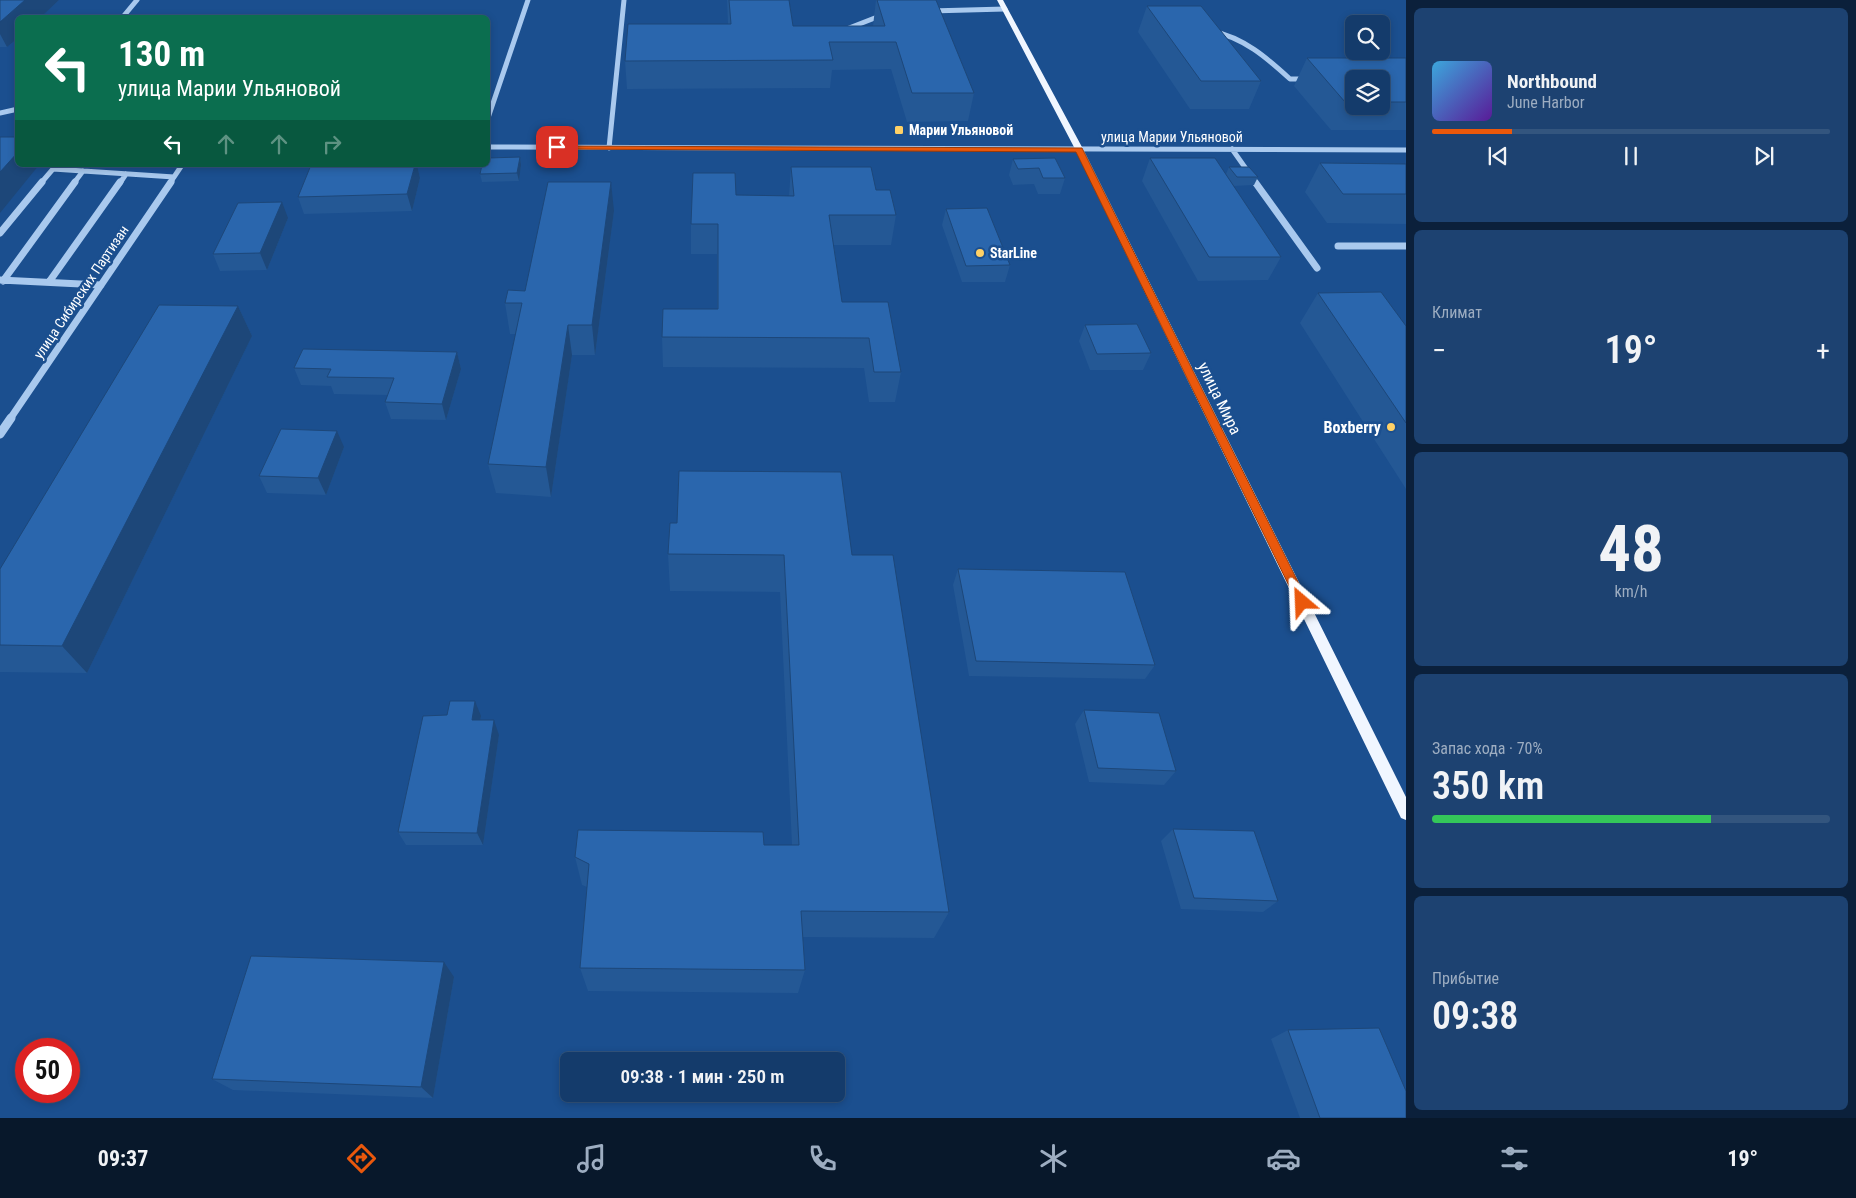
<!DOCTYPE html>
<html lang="ru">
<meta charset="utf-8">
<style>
body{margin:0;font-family:"Roboto Condensed",sans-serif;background:#1d4271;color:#f1f3f6;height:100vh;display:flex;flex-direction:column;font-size:19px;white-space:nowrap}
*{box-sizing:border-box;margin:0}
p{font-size:16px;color:#9dadc1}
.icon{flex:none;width:28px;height:28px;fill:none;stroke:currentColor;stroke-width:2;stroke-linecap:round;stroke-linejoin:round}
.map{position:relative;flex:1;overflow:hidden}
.side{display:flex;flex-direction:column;gap:8px;padding:8px;background:#0b203b;width:450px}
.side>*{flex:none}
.guide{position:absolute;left:15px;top:15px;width:475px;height:152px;border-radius:8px;box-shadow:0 2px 8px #0003,0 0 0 1px #33557e;background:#0b6e4f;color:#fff;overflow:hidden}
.tools{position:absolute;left:1345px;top:15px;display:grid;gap:10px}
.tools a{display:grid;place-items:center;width:45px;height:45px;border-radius:8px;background:#143b6b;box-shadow:0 2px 8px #0003,0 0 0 1px #33557e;font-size:25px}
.speed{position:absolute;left:15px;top:1038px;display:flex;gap:10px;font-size:25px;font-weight:700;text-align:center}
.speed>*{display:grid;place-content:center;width:65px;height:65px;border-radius:50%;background:#143b6b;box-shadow:0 2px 8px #0003,0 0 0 1px #33557e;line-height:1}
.speed .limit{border:8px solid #d22;background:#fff;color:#111}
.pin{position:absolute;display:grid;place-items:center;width:42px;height:42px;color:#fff;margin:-21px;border-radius:10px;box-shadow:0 2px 8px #0006}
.me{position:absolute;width:55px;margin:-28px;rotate:334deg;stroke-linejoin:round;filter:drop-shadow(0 0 4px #0008)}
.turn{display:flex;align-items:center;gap:18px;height:105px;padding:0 20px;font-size:22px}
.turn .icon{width:65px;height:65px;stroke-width:2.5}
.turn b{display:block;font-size:35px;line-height:42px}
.lanes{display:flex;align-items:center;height:48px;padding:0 20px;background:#0003;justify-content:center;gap:25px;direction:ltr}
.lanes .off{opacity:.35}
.big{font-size:38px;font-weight:600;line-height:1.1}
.side .tile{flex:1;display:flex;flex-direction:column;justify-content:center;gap:8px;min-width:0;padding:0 18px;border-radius:8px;background:#1d4271}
.side .dial{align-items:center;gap:0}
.dial b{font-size:65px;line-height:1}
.song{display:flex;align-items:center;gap:15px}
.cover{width:60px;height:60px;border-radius:8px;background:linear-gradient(135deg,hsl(200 70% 55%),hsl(270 70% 35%))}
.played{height:5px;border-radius:2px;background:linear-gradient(90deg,#ea580c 20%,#33557e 20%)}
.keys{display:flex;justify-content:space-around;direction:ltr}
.heat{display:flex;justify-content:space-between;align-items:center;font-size:28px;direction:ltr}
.charge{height:8px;border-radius:4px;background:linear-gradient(90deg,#34c759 70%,#33557e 0)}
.trip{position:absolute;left:560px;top:1052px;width:285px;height:50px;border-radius:8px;background:#143b6b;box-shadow:0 2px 8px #0003,0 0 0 1px #33557e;font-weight:600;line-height:50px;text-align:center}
.dock{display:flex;height:80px;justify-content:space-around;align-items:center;background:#08182b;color:#9dadc1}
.dock .icon{width:35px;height:35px}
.dock .current{color:#ea580c}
.dock b{font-size:22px;color:#f1f3f6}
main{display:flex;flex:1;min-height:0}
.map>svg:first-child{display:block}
</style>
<main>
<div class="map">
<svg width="1406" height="1118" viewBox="0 0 1406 1118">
<rect width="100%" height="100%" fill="#1b4f8f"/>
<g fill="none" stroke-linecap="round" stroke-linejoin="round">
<path stroke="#a9c9ee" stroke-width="5" d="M930,11L1005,9
M122,18L137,0
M844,30L885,14
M1212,31C1244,38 1266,57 1290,79H1308
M0,113L18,109
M488,118L528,0
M488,147L1406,150
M609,148L624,0
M1232,149L1256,183
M41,183L53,169L174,177
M74,183L83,171
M120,183L126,174
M170,183L182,165"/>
<path stroke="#a9c9ee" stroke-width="7" d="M1255,182L1317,268
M0,233L42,182
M1338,246H1406
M0,280L101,285
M3,281L75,182
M49,282L120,182
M10,419L171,182"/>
<path stroke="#a9c9ee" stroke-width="9" d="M0,434L11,418"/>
<path fill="#f0f6ff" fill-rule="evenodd" d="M997,0H1003L1083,149L1406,797V820L1401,818L1075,149Z"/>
</g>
<path fill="#245895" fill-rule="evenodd" d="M0,0H59L40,18H18V38L7,47H0Z
M727,0H789L793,26H873L876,0H936L974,93L968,121L907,122L891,69L832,70L830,88L627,89L625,61L728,24Z
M1147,6L1261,81L1249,109H1190L1138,32Z
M1307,58H1406V130H1331L1294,86ZM1354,79H1381V106H1354Z
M520,157L521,165L519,181L482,182L480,174Z
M1150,158L1226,174L1229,167L1258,177L1254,185L1233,186L1281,257L1268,280L1198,281L1142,181Z
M1013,159L1065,178L1060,194H1038L1034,184L1013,185L1009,175Z
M1320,163L1406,164V224L1327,223L1305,192Z
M311,165H417L420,178L412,211L304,214L298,197Z
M791,167L876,190L896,215L891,245H834L842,302L901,372L895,402H869L864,368L663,367L662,337L717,309V254H691V224L736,195L789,196Z
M946,209L1010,265L1005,282H962L942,225Z
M614,211L595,355H572L551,497L496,493L488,464L516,334H510L505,303L525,291Z
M288,218L267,270L220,271L213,254Z
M1318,293L1406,326V489L1300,323Z
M238,306L252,336L87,673L0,672V569Z
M1085,325L1151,353L1143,370H1090L1079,341Z
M457,352L461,369L446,420L391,419L385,402L388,395L334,394L331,386L301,385L294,368Z
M344,447L326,495L267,493L259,476Z
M668,554L852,555L949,912L934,938L803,937L805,970L798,993L588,991L580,968L587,887L582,885L575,857L764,845H792L780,592L670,591Z
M958,569L1155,665L1145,679L969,676L953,585Z
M1084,710L1176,771L1164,785L1089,782L1075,724Z
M481,716L480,720L499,735L483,845H406L398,832Z
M1173,829L1278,901L1263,912L1181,909L1161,841Z
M454,977L433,1098L233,1090L212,1079Z
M1288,1030L1406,1118H1300L1271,1039Z"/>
<path fill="#1d4779" d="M25,0H59L40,18H18V38L7,47L0,34V22Z
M18,152V165H39L0,213V172Z
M520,157L521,165L519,181L517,173Z
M415,165H417L420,178L412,211L407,194Z
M611,182L614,211L595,355L592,325Z
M282,202L288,218L267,270L260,253Z
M238,306L252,336L87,673L62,646Z
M568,325L572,355L551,497L546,467Z
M457,352L461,369L446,420L442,404Z
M337,431L344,447L326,495L318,478Z
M475,701L481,716L477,734L472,720Z
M494,720L499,735L483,845L477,833Z
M444,962L454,977L433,1098L421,1087Z"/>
<path fill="#2a66ad" stroke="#1d4779" d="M0,0H25L0,22Z
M729,0H789L793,26H885L877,0H936L974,93H912L896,42H829L833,60L625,61L628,24H731Z
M1147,6H1201L1261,81H1201Z
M1307,58H1406V102H1381V79H1354V102H1345Z
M0,137H18V152L0,172Z
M520,157L517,173L480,174L482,165H488V158Z
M1055,158L1065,178H1043L1039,168L1018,169L1013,159Z
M1150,158H1215L1281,257H1209Z
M1320,163L1406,164V194H1343Z
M311,165H415L407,194L298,197Z
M791,167H871L876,190H890L896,215H829L842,302H888L901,372H874L869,338L662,337L663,309H718V224H691L693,173H735L736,195L794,196Z
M1229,167H1249L1258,177H1237Z
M548,182H611L592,325H568L546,467L488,464L522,303H505L508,290L525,291Z
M282,202L260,253L213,254L238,203Z
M987,208L1010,265L966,266L946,209Z
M1381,292L1406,326V423L1318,293Z
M159,305L238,306L62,646L0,645V569Z
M1137,324L1151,353L1097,354L1085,325Z
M303,349L457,352L442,404L385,402L394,378L327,377L331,369L294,368Z
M281,429L337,431L318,478L259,476Z
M679,471L841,472L852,555H893L949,912L801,911L805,970L580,968L589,864L575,857L578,830L763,832L764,845H799L784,555L668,554L670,523H677Z
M958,569L1125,572L1155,665L976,661Z
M450,701H475L472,720H494L477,833L398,832L423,716L447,715Z
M1084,710L1159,713L1176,771L1098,768Z
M1173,829L1254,831L1278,901L1194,898Z
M251,956L444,962L421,1087L212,1079Z
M1379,1028L1406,1091V1118H1320L1288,1030Z"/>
<path fill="#ea580c" stroke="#983908" d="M554,146L1082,148L1308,602L1307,606H1298L1297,602L1076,152L557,149H554Z"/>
<g fill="#ffd166" stroke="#1b4f8f" stroke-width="2">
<rect x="894" y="125" width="10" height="10" rx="2.5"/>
<circle cx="980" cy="253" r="5"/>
<circle cx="1391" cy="427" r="5"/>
</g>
<g text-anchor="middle" stroke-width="5" stroke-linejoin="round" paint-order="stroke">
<g font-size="14" font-weight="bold" fill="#fff" stroke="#1b4f8f" text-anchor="start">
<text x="909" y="135">Марии Ульяновой</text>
<text x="990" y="258">StarLine</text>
</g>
<g font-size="14" fill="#fff" stroke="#1b4f8f">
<text x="1172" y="142">улица Марии Ульяновой</text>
<text transform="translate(81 292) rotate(-56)" y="5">улица Сибирских Партизан</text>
</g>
<g font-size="16" fill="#fff" stroke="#1b4f8f">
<text transform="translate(1220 398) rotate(64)" y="6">улица Мира</text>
</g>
<g font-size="16" font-weight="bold" fill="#fff" stroke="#1b4f8f" text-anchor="end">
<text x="1381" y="433">Boxberry</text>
</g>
</g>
</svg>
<div class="tools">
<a><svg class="icon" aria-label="search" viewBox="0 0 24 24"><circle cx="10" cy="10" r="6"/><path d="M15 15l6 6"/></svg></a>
<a><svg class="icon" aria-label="layers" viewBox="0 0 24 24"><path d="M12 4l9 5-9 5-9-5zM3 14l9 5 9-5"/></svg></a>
</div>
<div class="speed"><div class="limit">50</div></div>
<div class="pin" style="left:557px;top:147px;background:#d93025"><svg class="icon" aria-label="arrive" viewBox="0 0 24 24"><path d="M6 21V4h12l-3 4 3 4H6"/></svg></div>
<svg class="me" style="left:1302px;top:602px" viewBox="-20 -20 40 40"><path d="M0-17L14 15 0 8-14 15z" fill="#ea580c" stroke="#fff" stroke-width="4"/></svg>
<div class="trip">09:38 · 1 мин · 250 m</div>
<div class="guide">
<div class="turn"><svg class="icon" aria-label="left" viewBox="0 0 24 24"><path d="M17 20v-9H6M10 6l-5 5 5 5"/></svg><div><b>130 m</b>улица Марии Ульяновой</div></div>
<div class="lanes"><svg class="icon" aria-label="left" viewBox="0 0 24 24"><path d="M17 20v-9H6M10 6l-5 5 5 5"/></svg><svg class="icon off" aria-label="ahead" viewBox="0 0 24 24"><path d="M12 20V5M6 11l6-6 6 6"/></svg><svg class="icon off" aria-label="ahead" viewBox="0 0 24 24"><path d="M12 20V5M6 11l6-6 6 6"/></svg><svg class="icon off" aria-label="right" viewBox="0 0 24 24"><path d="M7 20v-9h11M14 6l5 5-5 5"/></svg></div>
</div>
</div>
<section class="side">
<div class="tile">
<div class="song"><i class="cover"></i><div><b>Northbound</b><p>June Harbor</p></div></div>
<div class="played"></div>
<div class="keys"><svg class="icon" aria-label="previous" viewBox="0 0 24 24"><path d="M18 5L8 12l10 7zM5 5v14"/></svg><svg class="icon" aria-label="pause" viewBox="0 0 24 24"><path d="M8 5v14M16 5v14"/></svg><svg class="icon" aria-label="next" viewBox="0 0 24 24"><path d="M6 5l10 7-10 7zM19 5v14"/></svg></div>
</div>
<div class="tile"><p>Климат</p>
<div class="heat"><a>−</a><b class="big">19°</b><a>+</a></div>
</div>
<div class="tile dial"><b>48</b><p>km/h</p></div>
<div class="tile"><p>Запас хода · 70%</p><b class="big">350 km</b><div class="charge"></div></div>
<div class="tile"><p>Прибытие</p><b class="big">09:38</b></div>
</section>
</main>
<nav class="dock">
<b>09:37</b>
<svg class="icon current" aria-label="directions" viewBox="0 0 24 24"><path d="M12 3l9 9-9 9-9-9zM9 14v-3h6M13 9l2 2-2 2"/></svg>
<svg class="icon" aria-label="music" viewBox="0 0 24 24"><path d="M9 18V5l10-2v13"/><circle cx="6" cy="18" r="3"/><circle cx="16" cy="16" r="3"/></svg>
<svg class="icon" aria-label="phone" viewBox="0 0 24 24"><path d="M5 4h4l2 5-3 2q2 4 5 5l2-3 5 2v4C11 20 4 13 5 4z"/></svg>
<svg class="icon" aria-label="climate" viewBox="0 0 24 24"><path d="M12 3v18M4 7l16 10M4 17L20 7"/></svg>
<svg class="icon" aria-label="car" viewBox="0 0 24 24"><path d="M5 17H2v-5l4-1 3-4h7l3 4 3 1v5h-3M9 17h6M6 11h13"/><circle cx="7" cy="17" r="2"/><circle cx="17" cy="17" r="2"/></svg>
<svg class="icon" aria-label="filters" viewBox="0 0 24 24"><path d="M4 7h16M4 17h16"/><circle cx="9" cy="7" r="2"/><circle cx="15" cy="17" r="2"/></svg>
<b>19°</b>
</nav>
